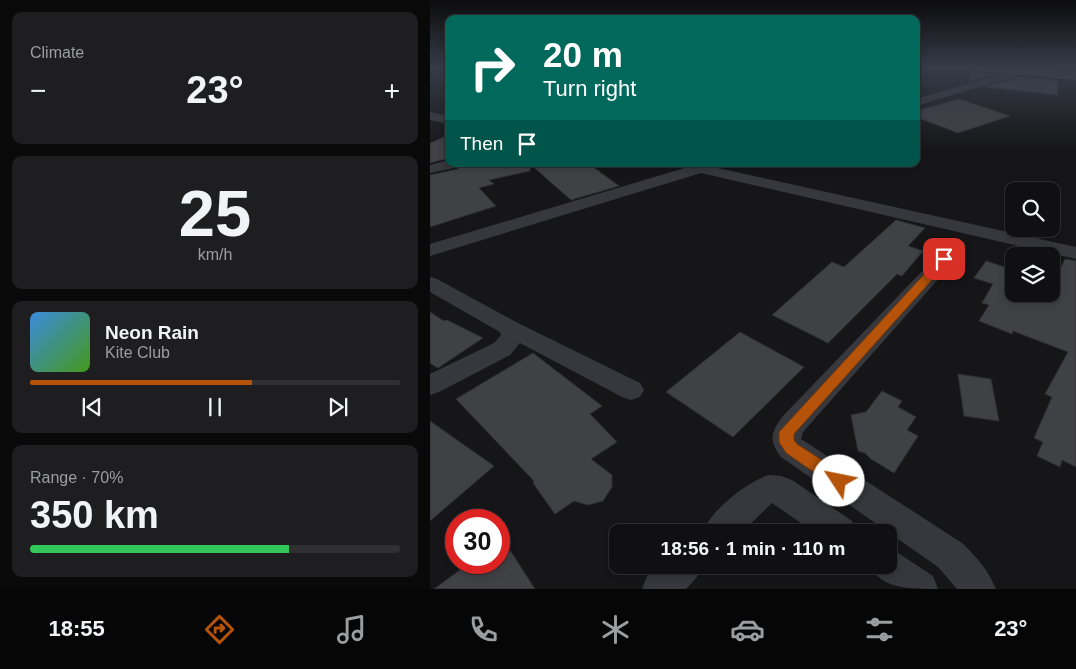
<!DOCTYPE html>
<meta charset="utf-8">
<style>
body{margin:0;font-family:Arial,sans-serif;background:#1e1e20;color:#f1f3f6;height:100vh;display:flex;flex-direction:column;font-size:19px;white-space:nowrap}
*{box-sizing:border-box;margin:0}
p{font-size:16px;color:#9c9d9f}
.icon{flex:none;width:28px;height:28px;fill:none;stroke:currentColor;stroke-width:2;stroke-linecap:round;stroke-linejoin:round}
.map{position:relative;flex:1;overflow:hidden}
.side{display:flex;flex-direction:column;gap:12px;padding:12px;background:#09090a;width:430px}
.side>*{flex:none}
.guide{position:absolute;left:15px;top:15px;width:475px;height:152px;border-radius:10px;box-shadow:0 2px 8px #0003,0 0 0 1px #303032;background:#00695c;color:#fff;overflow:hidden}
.fabs{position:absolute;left:575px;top:182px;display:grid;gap:10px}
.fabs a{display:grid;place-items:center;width:55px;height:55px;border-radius:10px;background:#101012;box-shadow:0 2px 8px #0003,0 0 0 1px #303032;font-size:25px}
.speed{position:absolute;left:15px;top:509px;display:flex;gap:10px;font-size:25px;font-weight:700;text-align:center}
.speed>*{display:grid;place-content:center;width:65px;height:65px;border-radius:50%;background:#101012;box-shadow:0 2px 8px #0003,0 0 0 1px #303032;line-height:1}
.speed .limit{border:8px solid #d22;background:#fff;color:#111}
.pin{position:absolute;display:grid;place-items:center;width:42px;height:42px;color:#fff;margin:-21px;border-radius:10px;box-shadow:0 2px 8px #0006}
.me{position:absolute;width:55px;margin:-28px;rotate:304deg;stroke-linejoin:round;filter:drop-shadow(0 0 4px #0008)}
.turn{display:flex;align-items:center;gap:18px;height:105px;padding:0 15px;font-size:22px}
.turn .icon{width:65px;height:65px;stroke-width:2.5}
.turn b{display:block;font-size:35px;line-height:42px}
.then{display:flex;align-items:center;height:48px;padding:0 15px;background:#0003;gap:10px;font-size:19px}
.big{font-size:38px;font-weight:800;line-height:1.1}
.side .card{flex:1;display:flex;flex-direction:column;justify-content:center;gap:8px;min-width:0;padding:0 18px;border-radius:10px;background:#1e1e20}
.side .dial{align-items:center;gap:0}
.dial b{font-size:65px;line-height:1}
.song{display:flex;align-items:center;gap:15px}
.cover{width:60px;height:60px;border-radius:8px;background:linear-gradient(135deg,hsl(210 70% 55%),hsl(100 70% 35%))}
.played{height:5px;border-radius:2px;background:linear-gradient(90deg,#b45309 60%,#303032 60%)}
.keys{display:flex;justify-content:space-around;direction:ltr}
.heat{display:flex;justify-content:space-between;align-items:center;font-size:28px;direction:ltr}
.charge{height:8px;border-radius:4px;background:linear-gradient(90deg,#34c759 70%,#303032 0)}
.trip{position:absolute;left:179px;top:524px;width:288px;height:50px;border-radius:10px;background:#101012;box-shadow:0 2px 8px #0003,0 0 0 1px #303032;font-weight:800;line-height:50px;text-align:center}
.tabs{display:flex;height:80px;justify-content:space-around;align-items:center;background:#060607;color:#9c9d9f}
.tabs .icon{width:35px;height:35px}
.tabs .current{color:#b45309}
.tabs b{font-size:22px;color:#f1f3f6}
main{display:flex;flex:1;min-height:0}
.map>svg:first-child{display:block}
</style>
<main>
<section class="side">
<div class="card"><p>Climate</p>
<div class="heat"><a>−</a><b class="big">23°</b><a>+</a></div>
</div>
<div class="card dial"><b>25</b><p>km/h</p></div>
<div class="card">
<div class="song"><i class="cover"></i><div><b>Neon Rain</b><p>Kite Club</p></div></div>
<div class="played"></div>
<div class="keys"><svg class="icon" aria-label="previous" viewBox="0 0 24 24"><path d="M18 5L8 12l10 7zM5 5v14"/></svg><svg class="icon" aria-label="pause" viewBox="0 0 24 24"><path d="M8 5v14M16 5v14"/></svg><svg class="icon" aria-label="next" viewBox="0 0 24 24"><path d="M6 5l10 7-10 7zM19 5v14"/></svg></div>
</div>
<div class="card"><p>Range · 70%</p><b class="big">350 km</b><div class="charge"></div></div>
</section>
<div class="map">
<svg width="646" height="589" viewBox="0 0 646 589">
<rect width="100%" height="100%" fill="#161618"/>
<path fill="#404145" stroke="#303034" d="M544,69L551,73L564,74L538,82Z
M590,77L627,80L628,95L555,87Z
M529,99L580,116L528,133L486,117V111Z
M19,135V158L0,163V143Z
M32,164H159L189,186L141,200L100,164V171L59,180L64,184L49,188L66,206L0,227V175L28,169Z
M466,220L495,228L478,246L493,251L472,276L467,274L398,343L342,315L402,262L414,267Z
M635,259L646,261V467L632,460L630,467L607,456L613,442L604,438L622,397L615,394L638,352L583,331L582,334L549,321L559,305L552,303L563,284L544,278L556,261L584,270V294H621V288Z
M0,312L14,321L17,320L53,338L8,368L0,363Z
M310,332L374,367L303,437L236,392Z
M103,353L172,406L160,414L187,442L161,459L182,475V487L173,501L158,505L144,501L125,514L103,483L104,481L26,399Z
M528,374L561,379L569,421L534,416Z
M452,391L472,401L468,407L486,417L477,430L488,436L464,473L441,459L435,453L428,451L421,415L436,412Z
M0,421L64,466L0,521Z
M69,533L105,589H4L41,562H69Z"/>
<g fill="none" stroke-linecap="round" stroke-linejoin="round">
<path fill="#37383d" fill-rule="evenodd" d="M591,68L595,69V73L486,106V99Z
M0,112L19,116V124L0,120Z
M19,160V164H30L28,167L0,173V165Z
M268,164H289L288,168L646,247V259L271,173L0,256V244Z
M527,240L534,242L536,246L534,250L373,432L371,439L532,543C547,557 558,570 566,589H527L508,567L351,457C338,440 341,432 353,416L520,242Z
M0,277L7,279L88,323L210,383L214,390L210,397L201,400L192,397L90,343L80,355L9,392L0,395V374L64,343L71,335L70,332L0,292Z
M339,475L351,476L362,480L422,521L426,532H384L342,503L312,532H273C279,512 318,481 339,475Z
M458,548L468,553L503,576L508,589C478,589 452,589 439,565H458Z
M229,565H272L267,577L256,589H212L217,576Z"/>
<path fill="#45474d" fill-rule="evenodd" d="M545,67H594L646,72V80L551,71Z"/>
</g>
<linearGradient id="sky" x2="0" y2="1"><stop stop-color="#0c0c0d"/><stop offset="0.45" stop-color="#363c48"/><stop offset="1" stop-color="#363c48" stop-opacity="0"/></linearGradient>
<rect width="646" height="150" fill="url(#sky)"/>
<path fill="#b45309" stroke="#753606" d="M514,256L518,257L519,259L518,262L364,434V440L367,444L415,475L418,481L415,486L409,488L404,486L356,453L349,442V432L510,257Z"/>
</svg>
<div class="fabs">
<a><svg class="icon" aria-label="search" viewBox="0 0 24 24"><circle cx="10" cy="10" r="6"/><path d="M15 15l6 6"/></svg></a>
<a><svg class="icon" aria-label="layers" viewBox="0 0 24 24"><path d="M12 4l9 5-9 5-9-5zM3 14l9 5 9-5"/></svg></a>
</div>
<div class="speed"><div class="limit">30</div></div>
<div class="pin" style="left:514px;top:259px;background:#d93025"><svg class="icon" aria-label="arrive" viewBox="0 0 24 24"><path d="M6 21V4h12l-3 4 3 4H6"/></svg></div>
<svg class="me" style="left:409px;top:481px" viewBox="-20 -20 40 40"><circle r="19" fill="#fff"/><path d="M0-13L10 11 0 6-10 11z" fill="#b45309"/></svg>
<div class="trip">18:56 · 1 min · 110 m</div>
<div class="guide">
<div class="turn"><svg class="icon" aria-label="right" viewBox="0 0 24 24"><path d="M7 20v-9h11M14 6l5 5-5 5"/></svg><div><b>20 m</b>Turn right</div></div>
<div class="then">Then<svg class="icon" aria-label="arrive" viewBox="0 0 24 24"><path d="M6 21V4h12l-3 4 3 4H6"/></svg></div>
</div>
</div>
</main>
<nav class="tabs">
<b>18:55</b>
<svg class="icon current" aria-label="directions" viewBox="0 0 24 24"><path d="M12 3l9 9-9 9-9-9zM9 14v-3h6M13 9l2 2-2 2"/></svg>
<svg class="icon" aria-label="music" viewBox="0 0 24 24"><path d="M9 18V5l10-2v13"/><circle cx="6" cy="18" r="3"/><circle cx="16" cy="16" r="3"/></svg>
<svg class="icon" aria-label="phone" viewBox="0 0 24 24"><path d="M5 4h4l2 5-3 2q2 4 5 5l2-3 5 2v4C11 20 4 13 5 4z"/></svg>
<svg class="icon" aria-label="climate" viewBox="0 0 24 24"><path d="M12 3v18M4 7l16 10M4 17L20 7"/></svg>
<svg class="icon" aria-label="car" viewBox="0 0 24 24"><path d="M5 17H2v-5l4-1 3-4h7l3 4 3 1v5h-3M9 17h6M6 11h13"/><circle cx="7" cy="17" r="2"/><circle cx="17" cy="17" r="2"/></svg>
<svg class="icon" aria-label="filters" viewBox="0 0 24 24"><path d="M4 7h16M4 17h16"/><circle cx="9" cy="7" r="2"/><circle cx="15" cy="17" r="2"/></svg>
<b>23°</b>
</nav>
